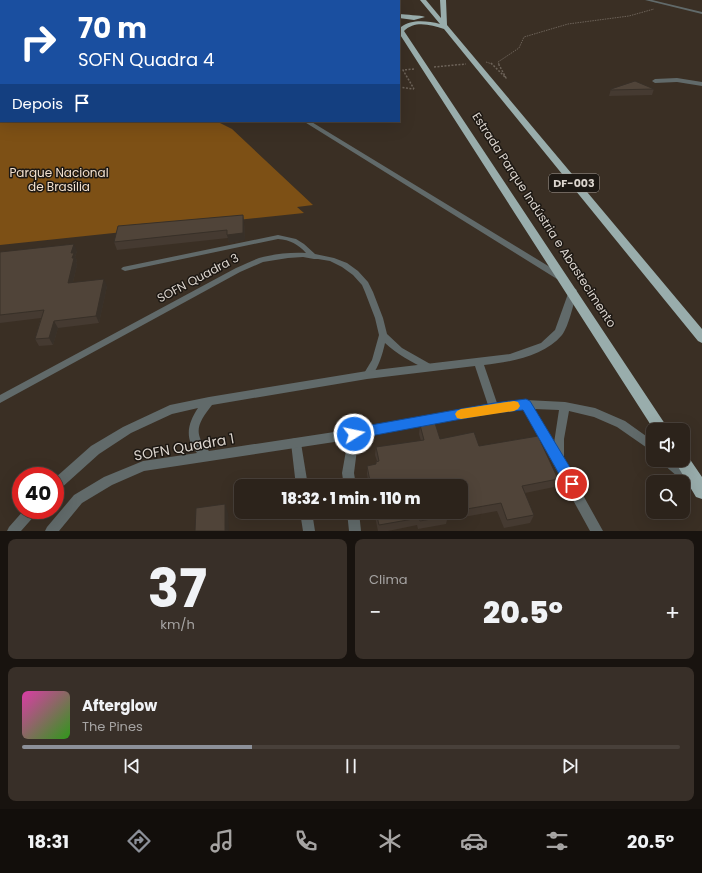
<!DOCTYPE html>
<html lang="pt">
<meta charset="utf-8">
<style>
body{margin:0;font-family:Poppins,sans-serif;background:#382f28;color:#f1f3f6;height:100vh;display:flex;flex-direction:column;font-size:15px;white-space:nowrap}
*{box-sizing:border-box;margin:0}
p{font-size:13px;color:#a6a4a3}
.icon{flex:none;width:22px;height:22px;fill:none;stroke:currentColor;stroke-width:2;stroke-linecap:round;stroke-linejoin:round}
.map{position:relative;height:531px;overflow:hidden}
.panel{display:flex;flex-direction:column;gap:8px;padding:8px;background:#18130f;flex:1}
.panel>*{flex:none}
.hud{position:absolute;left:0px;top:0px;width:400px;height:122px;box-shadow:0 4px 16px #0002,0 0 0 1px #48403a;background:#1a4fa0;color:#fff;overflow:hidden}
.controls{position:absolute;left:646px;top:423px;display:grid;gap:8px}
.controls a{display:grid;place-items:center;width:44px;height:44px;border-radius:8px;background:#2c231b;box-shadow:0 4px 16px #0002,0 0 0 1px #48403a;font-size:20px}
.speed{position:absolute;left:12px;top:467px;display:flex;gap:8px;font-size:20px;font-weight:700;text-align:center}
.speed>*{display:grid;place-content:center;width:52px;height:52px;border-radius:50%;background:#2c231b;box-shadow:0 4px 16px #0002,0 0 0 1px #48403a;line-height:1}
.speed .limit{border:6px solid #d22;background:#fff;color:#111}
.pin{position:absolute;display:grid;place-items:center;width:34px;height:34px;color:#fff;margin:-17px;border:2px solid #fff;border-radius:50%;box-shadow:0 1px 4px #0007}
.me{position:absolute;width:44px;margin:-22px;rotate:80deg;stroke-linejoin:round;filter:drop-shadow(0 0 3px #0008)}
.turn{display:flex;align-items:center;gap:14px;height:84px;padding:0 12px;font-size:18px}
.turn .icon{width:52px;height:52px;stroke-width:2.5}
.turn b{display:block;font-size:28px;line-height:34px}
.then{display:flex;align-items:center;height:38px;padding:0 12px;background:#0003;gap:8px;font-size:15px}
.big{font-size:30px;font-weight:800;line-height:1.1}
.panel .widget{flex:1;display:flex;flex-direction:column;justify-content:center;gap:6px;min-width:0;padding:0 14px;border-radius:8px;background:#382f28}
.panel .dial{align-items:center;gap:0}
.dial b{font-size:52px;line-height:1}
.song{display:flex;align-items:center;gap:12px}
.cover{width:48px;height:48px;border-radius:6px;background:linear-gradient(135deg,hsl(320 70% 55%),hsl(110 70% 35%))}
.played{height:4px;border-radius:2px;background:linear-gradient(90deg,#8c9099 35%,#48403a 35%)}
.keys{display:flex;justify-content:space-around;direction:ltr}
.heat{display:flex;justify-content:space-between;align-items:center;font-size:22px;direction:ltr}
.panel .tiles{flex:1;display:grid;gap:8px;grid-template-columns:1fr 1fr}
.widget:last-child{grid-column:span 2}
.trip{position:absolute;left:234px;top:479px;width:234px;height:40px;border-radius:8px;background:#2c231b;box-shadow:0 4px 16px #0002,0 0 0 1px #48403a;font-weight:800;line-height:40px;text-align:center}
.dock{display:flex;height:64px;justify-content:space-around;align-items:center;background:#120e0b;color:#a6a4a3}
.dock .icon{width:28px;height:28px}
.dock .selected{color:#8c9099}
.dock b{font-size:18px;color:#f1f3f6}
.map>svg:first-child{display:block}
</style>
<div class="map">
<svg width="702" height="531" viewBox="0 0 702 531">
<rect width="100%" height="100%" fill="#3a2f24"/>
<path fill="#7d5015" d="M0,0H183L1,1V121H216L232,129L313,205L297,207L304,213L0,245Z"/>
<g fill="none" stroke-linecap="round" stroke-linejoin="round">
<path stroke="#6d6359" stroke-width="1" stroke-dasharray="1.5 1" stroke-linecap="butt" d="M486,62L492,64
M499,64L498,62L519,48L524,37L568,24L629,16L654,9"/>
<path stroke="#6d6359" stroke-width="1.5" stroke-dasharray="2 1.5" stroke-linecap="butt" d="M491,63L506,78L498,63
M434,67L466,64
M414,69L403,70L414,89
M399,87L414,89"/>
<path fill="#616a6a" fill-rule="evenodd" d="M149,0H153L148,1Z
M265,0H269V1H265Z
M275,0H280L279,1Z
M0,8H1V10H0Z
M0,106H1V108H0Z
M303,121H310L563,275L564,277L563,279H557Z
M278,235L296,239L304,244L315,254L334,258L347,263L358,271L368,282L373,292L383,318L387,334L402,348L432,365L433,367L432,369L429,370L426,369C411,362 397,354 385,343C383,352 376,381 364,377L363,375L372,360L379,335L375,318L365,292L362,285L353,275L342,267L330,261L318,259H314L303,257L288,258L263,262L240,272L0,403V395L236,268C243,265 251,261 259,258C274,254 291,252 306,253C298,244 290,240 278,239L125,271L121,269L123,267Z"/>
<path fill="#616a6a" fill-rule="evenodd" d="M645,0H652L702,12V14Z
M677,78L702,82V86L677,82L655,83L652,81L655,79Z
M354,429L358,431L359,434L354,473L356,486H344L342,473L349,434L350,431Z
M296,438L300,439L301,443L308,486H296L291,443L292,439Z
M300,512H312L315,531H303Z
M347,512H359L361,531H349Z"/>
<path fill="#616a6a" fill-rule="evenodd" d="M573,288L576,289L577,291C574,302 569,326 562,335C545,356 510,362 484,365L497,403L526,400L565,402L595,408L625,421L653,441V452L617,427L594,417L569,411L564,439V461L603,531H590L523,409L494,412L354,439L144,471L112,485L82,503L59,531H45L47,527L74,495L104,477L143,461L197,453C184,438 188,423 198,408L172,414L131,433L99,454L59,490L55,492V478L91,446L123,427L170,405L209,397L367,371L510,354L541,343L555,330L569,291L570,289ZM475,366L488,405L354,429L209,451C192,433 198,423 212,405L367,379ZM534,409L559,410L554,443Z
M661,460H675L693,475L695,479L693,483L689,485L685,483L663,464Z
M24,510H38L36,514L21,531H7L9,527Z"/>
<path fill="#99adac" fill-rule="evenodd" d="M378,0H384V1H378Z
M420,0H426L441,18L440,0H446L447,25L702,329V343L698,341L444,29C431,25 415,20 404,31L669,430H654L399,33V26L401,27C412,19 427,21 440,24Z
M399,14C406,15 420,15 425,17L414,20L399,18Z
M683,453L687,455L702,477V499L696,497L674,460H683Z"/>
</g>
<path fill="#453a31" d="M611,89H654L652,95L609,96Z
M243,215L244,222L245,240L229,243L228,238L117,250L114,242Z
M77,251L75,257L77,260L76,263L77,265L73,282L107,286L99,323L58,328L53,345L39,346L35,339L41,318L0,323V252Z
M420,425L440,439L479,446L558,479L554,487L525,493L534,515L530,523L504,528L497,511L447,520L446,524L418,529L417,525L388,531H378L374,512H461V486H369L367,474V466L376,464V462L377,461L375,455L376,447L421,441L419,434Z"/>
<path fill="#383028" d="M243,215L244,222L245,240L229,243L227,235Z
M74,244L77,251L75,257L77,260L76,263L77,265L71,290L68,283L71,253Z
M104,279L107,286L99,323L96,316Z
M54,321L58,328L53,345L49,338Z
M225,504L228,513L229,531H225Z"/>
<path fill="#504439" stroke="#383028" d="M635,81L654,89L611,90V89Z
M243,215V233L227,235V230L114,242L118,226Z
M74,244L71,253H74L72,258H74L68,283L104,279L96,316L54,321L49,338L35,339L44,310L0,315V252Z
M435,423L440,439L474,432L479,446L538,436L558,479L522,486L534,515L507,520L501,503L461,510V486H371L367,466L376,464V462L379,461L376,447L424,440L420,425Z
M225,504V531H195L196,508Z
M376,512H450L447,513L448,516L420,521L419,518L379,525Z"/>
<path fill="#1a73e8" stroke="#114b97" d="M526,399L530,401L577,479L578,484L577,488L572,490L567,488L523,410L494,413L354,439L349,438L348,434L349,430L354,428L494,403Z"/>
<path fill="#f59e0b" d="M514,401L518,402L520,406L518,409L514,411L461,419L457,418L455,414L457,411L461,409Z"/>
<g text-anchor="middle" stroke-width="3" stroke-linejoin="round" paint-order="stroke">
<rect fill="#1d1813" stroke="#a39c96" stroke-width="1" x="549" y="174" width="50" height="18" rx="3"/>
<g font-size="11" font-weight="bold" fill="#dcd5ce">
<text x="574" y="187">DF-003</text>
</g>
<g font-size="12" fill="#f2e0ce" stroke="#1d1813">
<text x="59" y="177">Parque Nacional<tspan x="59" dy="14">de Brasília</tspan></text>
</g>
<g font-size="12" fill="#dcd5ce" stroke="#1d1813">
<text transform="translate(544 220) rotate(57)" y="4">Estrada Parque Indústria e Abastecimento</text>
<text transform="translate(198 278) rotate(-28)" y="4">SOFN Quadra 3</text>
</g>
<g font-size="14" fill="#dcd5ce" stroke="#1d1813">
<text transform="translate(184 447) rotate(-10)" y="5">SOFN Quadra 1</text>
</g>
</g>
</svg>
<div class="controls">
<a><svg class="icon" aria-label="sound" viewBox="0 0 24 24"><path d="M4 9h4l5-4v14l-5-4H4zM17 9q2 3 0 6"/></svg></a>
<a><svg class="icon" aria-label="search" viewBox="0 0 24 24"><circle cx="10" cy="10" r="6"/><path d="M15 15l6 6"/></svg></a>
</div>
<div class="speed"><div class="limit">40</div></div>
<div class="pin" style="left:572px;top:484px;background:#d93025"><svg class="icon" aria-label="arrive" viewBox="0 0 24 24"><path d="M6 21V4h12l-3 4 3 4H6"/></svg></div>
<svg class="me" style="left:354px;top:434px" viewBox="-20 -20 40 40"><circle r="17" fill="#1a73e8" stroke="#fff" stroke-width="3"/><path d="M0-11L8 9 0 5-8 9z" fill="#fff"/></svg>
<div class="trip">18:32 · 1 min · 110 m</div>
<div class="hud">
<div class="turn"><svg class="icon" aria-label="right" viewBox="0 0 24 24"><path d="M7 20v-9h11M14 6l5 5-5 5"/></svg><div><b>70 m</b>SOFN Quadra 4</div></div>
<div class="then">Depois<svg class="icon" aria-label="arrive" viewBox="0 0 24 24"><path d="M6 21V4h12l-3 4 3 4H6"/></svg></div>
</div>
</div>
<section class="panel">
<div class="tiles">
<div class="widget dial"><b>37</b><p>km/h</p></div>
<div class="widget"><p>Clima</p>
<div class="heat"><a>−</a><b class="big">20.5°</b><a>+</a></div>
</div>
<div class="widget">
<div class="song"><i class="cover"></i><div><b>Afterglow</b><p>The Pines</p></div></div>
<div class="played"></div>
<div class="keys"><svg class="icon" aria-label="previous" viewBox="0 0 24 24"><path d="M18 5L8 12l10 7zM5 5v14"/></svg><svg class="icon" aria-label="pause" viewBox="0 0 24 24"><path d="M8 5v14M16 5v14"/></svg><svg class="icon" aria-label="next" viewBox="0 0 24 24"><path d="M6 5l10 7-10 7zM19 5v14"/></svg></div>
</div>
</div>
</section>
<nav class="dock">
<b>18:31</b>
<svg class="icon selected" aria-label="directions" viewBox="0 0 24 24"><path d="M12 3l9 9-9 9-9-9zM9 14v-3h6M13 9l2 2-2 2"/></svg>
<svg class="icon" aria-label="music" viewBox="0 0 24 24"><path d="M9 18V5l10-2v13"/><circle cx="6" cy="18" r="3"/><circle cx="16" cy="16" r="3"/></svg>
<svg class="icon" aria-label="phone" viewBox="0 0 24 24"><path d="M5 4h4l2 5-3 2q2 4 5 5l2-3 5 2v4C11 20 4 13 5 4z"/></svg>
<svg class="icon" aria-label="climate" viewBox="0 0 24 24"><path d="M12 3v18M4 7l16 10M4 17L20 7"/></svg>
<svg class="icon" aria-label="car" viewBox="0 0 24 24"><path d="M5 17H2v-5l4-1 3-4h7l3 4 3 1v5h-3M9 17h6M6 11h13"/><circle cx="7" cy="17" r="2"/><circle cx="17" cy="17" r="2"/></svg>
<svg class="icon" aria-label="filters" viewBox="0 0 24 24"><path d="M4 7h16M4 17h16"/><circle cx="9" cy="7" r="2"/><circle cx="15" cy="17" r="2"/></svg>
<b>20.5°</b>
</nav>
